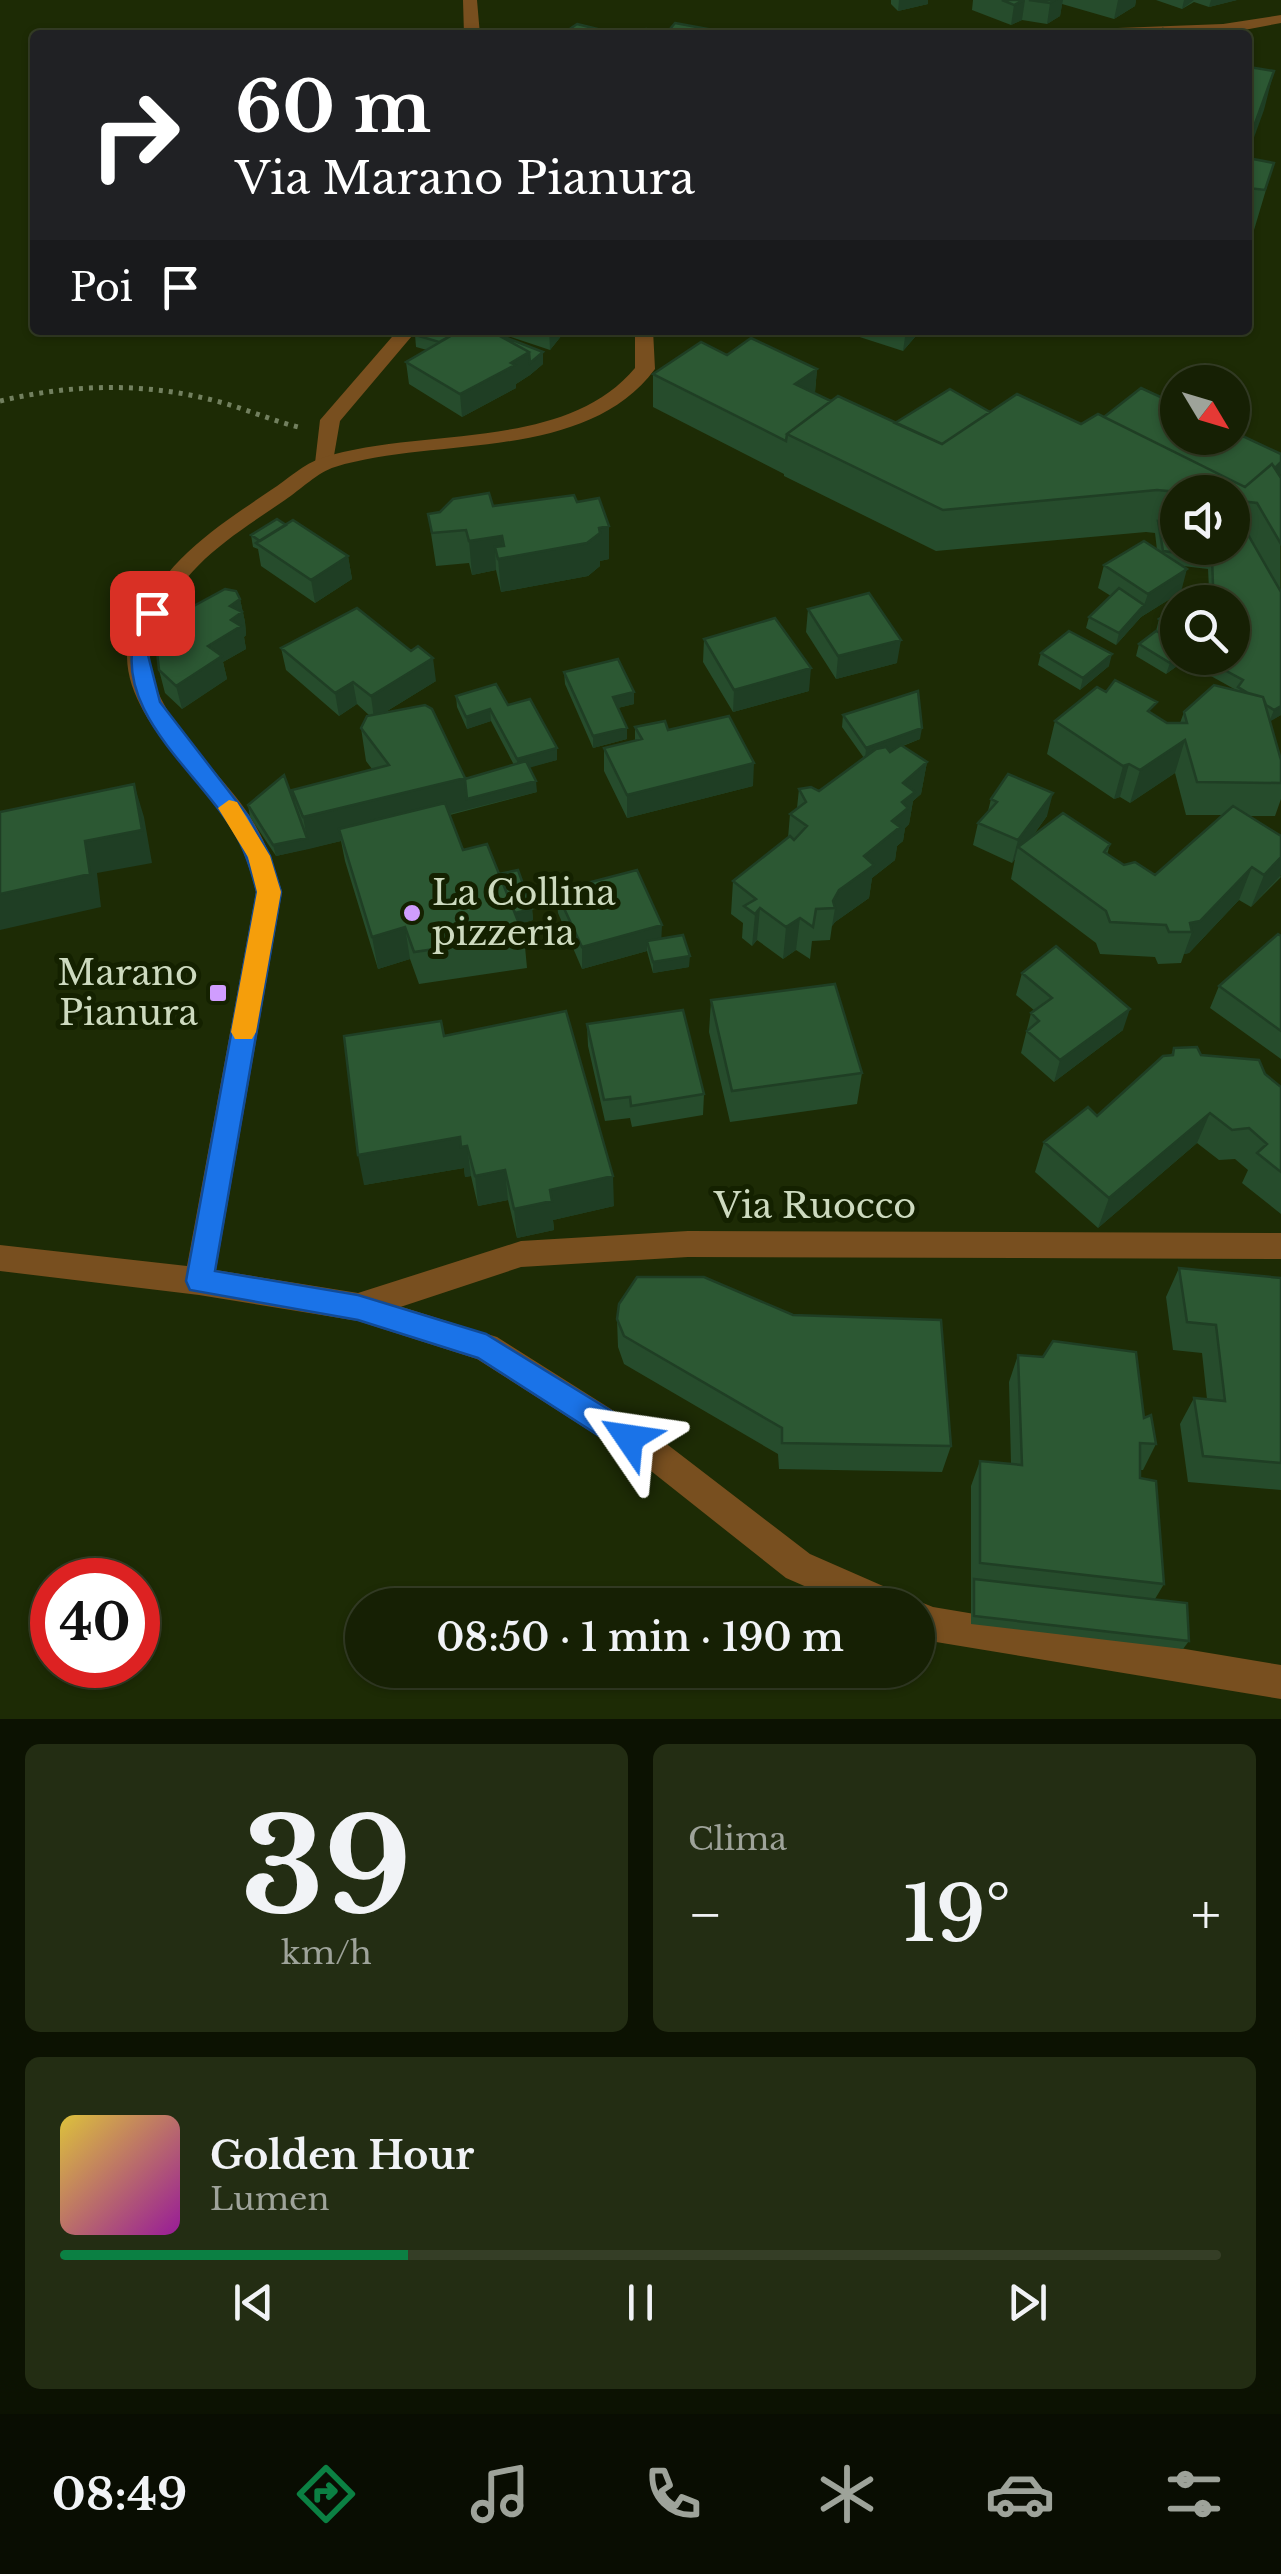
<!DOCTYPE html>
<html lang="it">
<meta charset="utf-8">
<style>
body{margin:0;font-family:"Libre Baskerville",serif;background:#232d13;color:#f1f3f6;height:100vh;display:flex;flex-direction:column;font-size:38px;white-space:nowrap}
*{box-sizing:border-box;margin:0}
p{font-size:32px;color:#9ea39a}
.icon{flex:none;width:55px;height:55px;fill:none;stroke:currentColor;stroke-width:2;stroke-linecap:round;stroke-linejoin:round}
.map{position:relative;height:1719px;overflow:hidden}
.drawer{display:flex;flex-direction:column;gap:25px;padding:25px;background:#0c1202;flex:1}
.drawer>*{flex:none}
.hud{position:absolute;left:30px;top:30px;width:1222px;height:305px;border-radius:10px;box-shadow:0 2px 8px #0004,0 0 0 2px #353e26;background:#202124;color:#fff;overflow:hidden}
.needle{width:65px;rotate:128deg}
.controls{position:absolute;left:1160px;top:365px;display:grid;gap:20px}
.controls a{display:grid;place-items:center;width:90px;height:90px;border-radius:50%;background:#162004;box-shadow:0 2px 8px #0004,0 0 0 2px #353e26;font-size:50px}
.speed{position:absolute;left:30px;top:1558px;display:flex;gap:20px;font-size:50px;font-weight:700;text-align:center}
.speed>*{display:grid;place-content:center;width:130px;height:130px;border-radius:50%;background:#162004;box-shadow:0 2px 8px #0004,0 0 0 2px #353e26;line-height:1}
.speed .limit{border:15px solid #d22;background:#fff;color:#111}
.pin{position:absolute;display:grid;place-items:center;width:85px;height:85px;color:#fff;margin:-42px;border-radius:20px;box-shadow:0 5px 15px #0006}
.me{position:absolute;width:110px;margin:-55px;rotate:302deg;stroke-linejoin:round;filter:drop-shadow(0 0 8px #0008)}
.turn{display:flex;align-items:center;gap:35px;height:210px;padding:0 40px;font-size:45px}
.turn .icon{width:130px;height:130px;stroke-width:2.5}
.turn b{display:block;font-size:70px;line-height:85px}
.then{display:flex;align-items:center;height:95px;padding:0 40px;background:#0003;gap:20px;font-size:38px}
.big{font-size:75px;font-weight:600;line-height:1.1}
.drawer .card{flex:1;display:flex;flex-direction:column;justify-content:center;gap:15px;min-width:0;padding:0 35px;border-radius:15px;background:#232d13}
.drawer .dial{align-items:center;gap:0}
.dial b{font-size:130px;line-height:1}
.song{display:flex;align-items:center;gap:30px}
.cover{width:120px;height:120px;border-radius:15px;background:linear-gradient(135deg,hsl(50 70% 55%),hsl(300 70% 35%))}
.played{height:10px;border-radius:5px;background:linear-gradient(90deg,#0b8043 30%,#353e26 30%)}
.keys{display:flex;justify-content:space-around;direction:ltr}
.heat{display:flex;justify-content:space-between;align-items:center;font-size:55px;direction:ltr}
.drawer .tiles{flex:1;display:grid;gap:25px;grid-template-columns:1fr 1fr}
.card:last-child{grid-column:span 2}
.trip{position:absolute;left:345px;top:1588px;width:590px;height:100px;border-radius:50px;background:#162004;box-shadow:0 2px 8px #0004,0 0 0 2px #353e26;font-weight:600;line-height:100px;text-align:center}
.tab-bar{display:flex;height:160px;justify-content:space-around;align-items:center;background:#090d02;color:#9ea39a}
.tab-bar .icon{width:70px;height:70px}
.tab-bar .selected{color:#0b8043}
.tab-bar b{font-size:45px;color:#f1f3f6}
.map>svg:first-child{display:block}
</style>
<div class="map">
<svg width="1281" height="1719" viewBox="0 0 1281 1719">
<rect width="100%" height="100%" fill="#1d2b05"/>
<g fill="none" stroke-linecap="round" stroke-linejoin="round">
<path stroke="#72805f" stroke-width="5" stroke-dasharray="4 6" stroke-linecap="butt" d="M0,401C71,384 145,382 216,401C244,408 270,420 298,427"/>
<path fill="#784f1f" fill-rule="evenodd" d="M463,0H477L480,35H464Z
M398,330H417L340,421L332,467H318L315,463L320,420Z
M688,1231L1281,1233V1259L688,1257L521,1267L358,1321L347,1317L343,1307L347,1297L358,1293L521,1241Z"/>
<path fill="#784f1f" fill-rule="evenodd" d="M1281,15V23L1223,34L1057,35L1065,30L1223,24Z
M635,330H653L655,369C585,463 436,436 335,467C318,472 300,490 285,500C234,535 180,566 159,627C156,636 150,648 150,656C150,714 219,769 249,815C265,839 274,865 282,892L216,1270L358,1293L497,1337L668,1445L810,1554L899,1593L904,1605H848L786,1578L646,1467L477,1359L358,1321L199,1295L0,1271V1245L187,1266L256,892C250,869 244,849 232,829C200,777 128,720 127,657C127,648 133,636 136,628C161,562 215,528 271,490C287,480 304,463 322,458C419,426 564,453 635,368Z
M918,1601L933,1607L1281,1665V1699L930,1641L918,1636V1605H908Z"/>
</g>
<path fill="#264c2c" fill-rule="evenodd" d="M891,0H928V4L898,11L891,4Z
M973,0H1136L1135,6L1114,19L1062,4L1060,16L1047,24L1022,20L1011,25L972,10Z
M1156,0H1237L1209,7L1194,2L1182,9Z
M1248,158L1274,163L1254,230L1248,229Z
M490,330H566L550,350Z
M838,330H921L903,351Z
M494,333L543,352V364L530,375L516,384V388L462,417L409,384L406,362L427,350L416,347L415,335Z
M727,355L817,369L815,393L831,401L895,423L990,412L1081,424L1104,417L1280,477L1281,715L1270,721L1281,760V799L1275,816H1248L1281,877L1251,907L1239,900L1189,953L1184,954L1181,963L1158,964L1155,957L1100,954L1096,943L1011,879L1015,859L1012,863L973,845L978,823L988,811L991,799L1047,816L1032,837L1110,844L1107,855L1124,865L1155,875L1223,815H1186L1175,773L1130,803L1120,797L1114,799L1047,754L1055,721L1153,714L1167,723H1180L1184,712L1236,690L1184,661L1166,674L1136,656L1139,644L1156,631L1159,619L1178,606V658H1232L1205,592L1209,589L1208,569L1183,566L1181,592L1141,617L1116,645L1086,628L1089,617L1111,596L1098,588L1104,565L1157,550L1155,533L1146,532L936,551L784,476V474L653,407V374ZM1178,492H1232V548H1178Z
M577,502L609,559L600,561V566L588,576L501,592L496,570L472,575L469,563L436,566L428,514L493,506Z
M286,525L348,556L352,579L315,603L261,566L258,549L253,547L251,535Z
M240,599L245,622L246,635L244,637L246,649L223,662L227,679L182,709L165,693L159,670L170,626L168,620Z
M808,609L897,663L836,679L806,632Z
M704,639L809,691L733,712L703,662Z
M281,648L436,681L384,713L465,779L514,765L491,721L467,729L457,707L456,696L508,705L557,748V760L529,767L537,792L450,815L463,850L499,874L532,909L533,920L519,924L524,936L527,968L419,984L410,959L378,969L345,861L341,841L276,856L250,817L248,805L296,808L292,790L372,769L366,761L361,728L370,716L357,704L339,716L286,670Z
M1041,653L1109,666L1080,690L1038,665Z
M564,672L634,692V704L618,708L627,739L593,748L565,684Z
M843,715L920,739L903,746L927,762L921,794L913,801L909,824L905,828L903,841L897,846L895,860L872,878L869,898L835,922L832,926L830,940L812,941L810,959L796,950L783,959L757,940L752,946L742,938L743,923L731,914L733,881L788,838L790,814L797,808L799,789L819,791L864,758L842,727Z
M635,727L668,730L753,786L627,818L604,771V748L635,741Z
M556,891L661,939L689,967L653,973L647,951L582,969L558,913Z
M1281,936V1059L1210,1008L1219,986Z
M1022,973L1123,1030L1054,1082L1021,1053L1031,1013L1035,1011L1016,995Z
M711,1000L862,1073L857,1104L730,1122L709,1032Z
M587,1024L704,1094L703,1115L632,1127L630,1118L605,1121L588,1046Z
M444,1036L614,1206L553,1220L554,1230L517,1238L508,1200L478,1206L471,1176L465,1177L464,1168L364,1185Z
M1174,1048L1265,1074L1281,1087V1214L1242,1183L1248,1170L1235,1159L1219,1160L1197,1143L1098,1228L1035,1172L1044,1142L1097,1116L1171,1055Z
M1179,1268L1281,1278V1490L1188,1482L1180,1424L1194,1398L1207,1399L1202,1353L1173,1350L1166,1297Z
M617,1319L951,1446L942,1472L779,1469L778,1454L624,1364L618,1347Z
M1018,1355L1144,1418L1156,1444L1143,1470H1140V1478L1164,1584L1155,1599L1189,1641L1183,1649L971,1624V1486L980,1461L1011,1464L1009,1382Z"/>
<path fill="#1f3e24" d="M899,0H928V4L898,11Z
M1025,0L1022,20L1011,25L1014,5Z
M1055,0H1063L1060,16L1047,24L1050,3Z
M1118,0H1136L1135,6L1114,19Z
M1184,0H1194L1182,9Z
M1211,0H1237L1209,7Z
M1274,71L1264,110L1248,154V143Z
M549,330H566L550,350Z
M906,330H921L903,351Z
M529,352H543V364L530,375L516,384V388L462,417L460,394Z
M817,369L814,402L795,384Z
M1281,462V474L1276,490L1257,503L1241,501Z
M609,526V559L600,561V566L588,576L501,592L498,559L495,547L496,570L472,575L469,541L502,536L503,558Z
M348,556L352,579L315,603L311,580Z
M1187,569L1181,592L1141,617L1116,645L1119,633L1144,605L1148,594Z
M240,599L245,622L246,635L244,637L246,649L223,662L227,679L182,709L176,686L208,646L230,606Z
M901,640L897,663L836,679L838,656Z
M1112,654L1109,666L1080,690L1083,678Z
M1178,657L1185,658L1184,661L1166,674L1170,663Z
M433,658L436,681L374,719L371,696Z
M811,668L809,691L733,712L734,690Z
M353,682L357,704L339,716L335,693Z
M634,692V704L613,709V697Z
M1281,706V715L1269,722L1274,710Z
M490,709L491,721L467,729L466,717Z
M627,728V739L593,748V736Z
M922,728L920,739L865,760L866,748Z
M1185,740L1175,773L1130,803L1140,770Z
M557,748V760L518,771L517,759Z
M927,762L921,794L913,801L909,824L905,828L903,841L897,846L895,860L872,878L869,898L835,922L832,926L835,908L833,901L839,890L892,821L903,783Z
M754,763L753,786L627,818V795Z
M1129,764L1120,797L1114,799L1123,766Z
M465,778L467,799L536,781L537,792L343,841L339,829L341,841L309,849L303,817Z
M134,784L144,817L152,863L97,873L101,907L0,930V894L85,841Z
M1053,793L1047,816L1022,850L1018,847L1015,859L1012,863L1018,840Z
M307,838L309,849L276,856L273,845Z
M1281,857V875L1251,907L1264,875Z
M1252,867L1239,900L1189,953L1184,954L1192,932L1190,923Z
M760,908L757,940L752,946L755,914Z
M532,909L533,920L510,926L509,915Z
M800,918L796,950L783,959L786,927Z
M662,925L661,947L647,941V951L582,969V947Z
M405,927L410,959L378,969L372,937Z
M690,956L689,967L653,973V962Z
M1130,1009L1123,1030L1054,1082L1060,1060Z
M1210,1113L1197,1143L1098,1228L1109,1198Z
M460,1137L467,1146L471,1176L465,1177L464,1168L364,1185L358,1155Z
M505,1170L508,1200L478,1206L475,1176Z
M613,1176L614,1206L553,1220L554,1230L517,1238L514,1209L550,1190Z"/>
<path fill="#2c5833" stroke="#1f3e24" stroke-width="2.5" d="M1002,0H1024L1014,5Z
M1029,0H1055L1050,3Z
M675,23L713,30L711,35H665Z
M577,24L618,34L561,35Z
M646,29L658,32L654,35H638Z
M1163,29L1189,35H1160Z
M1248,62H1249V67L1274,71L1248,143Z
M1248,158L1274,163L1265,190L1248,188Z
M420,330H461L439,342L415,335Z
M461,330H489L529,352L511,363L515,365L460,394L406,362Z
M494,333L543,352L530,363L529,352Z
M751,338L817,369L795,384L831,401L787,434L786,441L653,374L701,342L727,355Z
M1141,388L1178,405V438H1232V431L1281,454V462L1275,468L1272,464L1245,487L1104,417Z
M950,389L990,412L942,444L895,423Z
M1017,394L1081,424L1098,414L1245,487L1272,464L1281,478V544L1257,503L1232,500V492H1179L1157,490L943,510L787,434L838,396L942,444Z
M489,493L493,506L574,495L577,502L599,498L609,526L599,528L600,533L587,543L498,559L495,547L504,546L502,536L469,541L466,530L432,533L428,514L440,512L453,499Z
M277,519L286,525L260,541L251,535Z
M293,520L348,556L311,580L256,543Z
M1158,521L1178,524V548H1232V531L1247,533L1281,592V706L1274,710L1266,705L1263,697L1248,693L1238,687L1243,680L1202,658H1232V602H1224L1205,592L1213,585L1212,557L1163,551Z
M1144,541L1187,569L1148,594L1104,565Z
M1119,588L1144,605L1119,633L1089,617Z
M225,589L236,591L240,599L230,606L242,612L231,620L241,626L208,646L222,656L176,686L159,670L155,633L173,624L168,620Z
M1200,589L1224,602H1182Z
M869,593L901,640L838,656L808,609Z
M1178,606V630L1159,619Z
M357,608L411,651L418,646L433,658L371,696L353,682L335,693L281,648Z
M775,618L811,668L734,690L704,639Z
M1069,631L1112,654L1083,678L1041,653Z
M1156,631L1178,643V657L1170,663L1139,644Z
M618,659L634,692L613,697L627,728L593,736L564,672Z
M1115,680L1157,702L1148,711L1167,723H1187L1184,712L1214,685L1263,697L1281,760V783L1197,782L1185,740L1140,770L1129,764L1123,766L1055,721L1097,687L1106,692Z
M496,684L508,705L530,699L557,748L517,759L490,709L466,717L456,696Z
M918,691L922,728L866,748L843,715Z
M425,705L432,709L465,778L303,817L292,790L389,765L361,728L367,716Z
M729,716L754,763L627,795L604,748L642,739L635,727L665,721L668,730Z
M901,745L927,762L903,783L915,792L902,802L908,808L892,821L900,827L864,856L874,865L839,890L833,901L835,908L816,909L813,927L800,918L786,927L760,908L755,914L744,906L756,899L733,881L790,836L794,840L807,826L790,814L806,802L799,789L811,787L819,791L876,749L886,747L890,752Z
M526,761L536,781L467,799L465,779Z
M1008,774L1053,793L1018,840L978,823L997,802L991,799Z
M284,775L307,838L273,845L248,805Z
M134,784L142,830L85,841L90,874L0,894V812Z
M445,803L463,850L487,844L524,936L414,952L405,927L372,937L339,829Z
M1233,806L1281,836V857L1264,875L1252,867L1200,921L1190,923L1192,932H1169L1166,925L1110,922L1106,911L1018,847L1063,813L1110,844L1104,852L1124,865L1135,862L1155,875Z
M518,870L532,909L515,913L499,874Z
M637,870L662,925L582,947L556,891Z
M1278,934L1281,936V1031L1219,986Z
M683,935L690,956L653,962L647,941Z
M1056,946L1130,1009L1060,1060L1027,1031L1039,1021L1031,1013L1052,998L1022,973Z
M835,984L862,1073L732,1091L711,1000Z
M683,1010L704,1094L631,1106L630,1097L604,1100L587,1024Z
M566,1011L613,1176L550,1190L552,1201L514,1209L505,1170L475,1176L467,1146L461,1147L460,1137L358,1155L344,1036L441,1021L444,1036Z
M1197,1047L1201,1055L1259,1060L1265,1074L1281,1087V1172L1257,1153L1267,1144L1249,1128L1232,1130L1210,1113L1109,1198L1044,1142L1088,1107L1097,1116L1163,1056L1173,1055L1174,1048Z
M1179,1268L1281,1278V1463L1203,1456L1194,1398L1225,1401L1216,1325L1187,1322Z
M637,1277H704L793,1315L941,1320L951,1446L782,1443V1428L624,1336L617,1319L619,1304Z
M1053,1341L1136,1352L1144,1418L1151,1415L1156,1444L1140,1443V1478L1156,1481L1164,1584L980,1563V1461L1022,1465L1018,1355L1043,1357Z
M974,1579L1187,1603L1189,1641L974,1616Z"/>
<path fill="#1a73e8" stroke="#114b97" stroke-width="2.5" d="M152,606L163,613L148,655L160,702L248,816L270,856L281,892L215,1271L358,1295L486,1334L639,1428L643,1438L639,1448L629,1452L618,1448L478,1358L358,1320L190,1290L186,1281L257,892C251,869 245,849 232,828C194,768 109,707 137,630C140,619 141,610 152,606Z"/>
<path fill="#f59e0b" d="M229,800L237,802L270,856L281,892L256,1032L252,1039H235L231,1032L257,892L248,857L218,808Z"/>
<g fill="#d09dfe" stroke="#142100" stroke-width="4">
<circle cx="412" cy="913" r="10"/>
<rect x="208" y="983" width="20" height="20" rx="5"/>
</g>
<g text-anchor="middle" stroke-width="10" stroke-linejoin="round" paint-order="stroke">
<g font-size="35" fill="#cddabf" stroke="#142100" text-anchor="start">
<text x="432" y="905">La Collina<tspan x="432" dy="40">pizzeria</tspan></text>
<text x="198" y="985" text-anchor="end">Marano<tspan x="198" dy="40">Pianura</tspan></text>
</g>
<g font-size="35" fill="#cddabf" stroke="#142100">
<text x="815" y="1218">Via Ruocco</text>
</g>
</g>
</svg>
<div class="controls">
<a><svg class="needle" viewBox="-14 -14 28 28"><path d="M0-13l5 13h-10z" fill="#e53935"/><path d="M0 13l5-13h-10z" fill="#9ea39a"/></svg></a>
<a><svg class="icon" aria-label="sound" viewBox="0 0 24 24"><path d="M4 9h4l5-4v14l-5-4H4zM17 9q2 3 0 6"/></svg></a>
<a><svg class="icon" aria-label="search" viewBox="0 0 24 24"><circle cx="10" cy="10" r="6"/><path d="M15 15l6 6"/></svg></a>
</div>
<div class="speed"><div class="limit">40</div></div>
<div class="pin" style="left:152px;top:613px;background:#d93025"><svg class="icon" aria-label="arrive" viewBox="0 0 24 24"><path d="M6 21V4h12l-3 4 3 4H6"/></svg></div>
<svg class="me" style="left:629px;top:1438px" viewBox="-20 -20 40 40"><path d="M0-17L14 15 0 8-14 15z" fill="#1a73e8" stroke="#fff" stroke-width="4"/></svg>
<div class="trip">08:50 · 1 min · 190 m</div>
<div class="hud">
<div class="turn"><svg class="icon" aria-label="right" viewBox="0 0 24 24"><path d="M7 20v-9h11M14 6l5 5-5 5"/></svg><div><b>60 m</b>Via Marano Pianura</div></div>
<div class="then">Poi<svg class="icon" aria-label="arrive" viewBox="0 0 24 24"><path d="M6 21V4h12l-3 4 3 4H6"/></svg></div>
</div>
</div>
<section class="drawer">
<div class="tiles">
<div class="card dial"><b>39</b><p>km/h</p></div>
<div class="card"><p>Clima</p>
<div class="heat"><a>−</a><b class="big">19°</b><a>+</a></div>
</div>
<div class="card">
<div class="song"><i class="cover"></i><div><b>Golden Hour</b><p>Lumen</p></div></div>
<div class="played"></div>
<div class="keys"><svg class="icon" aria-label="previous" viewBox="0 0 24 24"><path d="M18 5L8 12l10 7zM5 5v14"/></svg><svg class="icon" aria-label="pause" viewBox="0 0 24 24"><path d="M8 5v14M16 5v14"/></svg><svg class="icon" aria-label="next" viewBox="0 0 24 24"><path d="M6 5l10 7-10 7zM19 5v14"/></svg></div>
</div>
</div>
</section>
<nav class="tab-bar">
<b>08:49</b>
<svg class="icon selected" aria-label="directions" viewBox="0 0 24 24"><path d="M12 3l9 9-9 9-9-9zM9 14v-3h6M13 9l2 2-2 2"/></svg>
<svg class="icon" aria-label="music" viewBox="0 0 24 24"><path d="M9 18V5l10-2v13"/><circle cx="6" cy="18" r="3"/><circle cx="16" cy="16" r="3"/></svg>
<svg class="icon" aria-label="phone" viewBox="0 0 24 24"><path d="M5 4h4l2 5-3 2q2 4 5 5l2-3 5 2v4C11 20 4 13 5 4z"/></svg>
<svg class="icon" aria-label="climate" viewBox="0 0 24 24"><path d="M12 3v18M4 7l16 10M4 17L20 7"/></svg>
<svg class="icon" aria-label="car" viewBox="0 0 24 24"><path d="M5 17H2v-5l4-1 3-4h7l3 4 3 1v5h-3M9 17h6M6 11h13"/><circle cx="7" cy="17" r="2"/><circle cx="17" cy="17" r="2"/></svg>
<svg class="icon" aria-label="filters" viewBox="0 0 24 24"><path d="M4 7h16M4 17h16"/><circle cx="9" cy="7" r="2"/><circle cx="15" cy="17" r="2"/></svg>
</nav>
